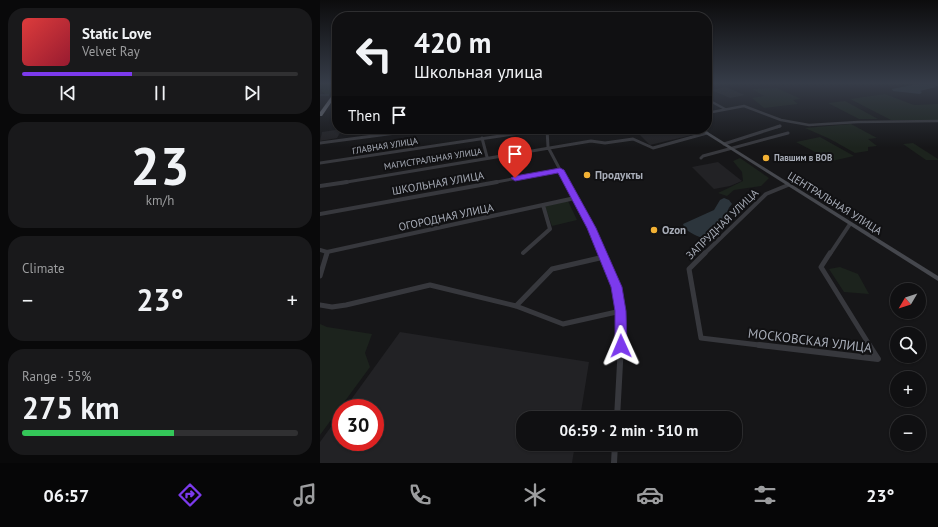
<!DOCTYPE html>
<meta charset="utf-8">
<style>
body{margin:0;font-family:"PT Sans",sans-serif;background:#19191b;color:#f1f3f6;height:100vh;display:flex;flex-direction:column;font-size:15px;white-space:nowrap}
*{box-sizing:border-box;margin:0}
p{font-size:13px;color:#9c9d9f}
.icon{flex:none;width:22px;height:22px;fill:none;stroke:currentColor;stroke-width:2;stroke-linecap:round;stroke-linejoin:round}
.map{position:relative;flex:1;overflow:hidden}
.sheet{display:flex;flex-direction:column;gap:8px;padding:8px;background:#09090a;width:320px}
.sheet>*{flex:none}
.hud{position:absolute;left:12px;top:12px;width:380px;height:122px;border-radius:16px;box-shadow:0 1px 3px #0004,0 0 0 1px #303032;background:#101012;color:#f1f3f6;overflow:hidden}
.needle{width:26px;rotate:231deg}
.fabs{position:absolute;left:570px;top:283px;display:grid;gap:8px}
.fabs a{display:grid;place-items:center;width:36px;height:36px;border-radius:50%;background:#101012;box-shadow:0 1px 3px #0004,0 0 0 1px #303032;font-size:20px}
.speed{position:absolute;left:12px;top:399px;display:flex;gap:8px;font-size:20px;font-weight:700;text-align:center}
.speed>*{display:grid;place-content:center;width:52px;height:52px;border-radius:50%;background:#101012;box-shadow:0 1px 3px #0004,0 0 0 1px #303032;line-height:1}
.speed .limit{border:6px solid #d22;background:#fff;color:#111}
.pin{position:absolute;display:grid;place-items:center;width:34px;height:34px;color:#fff;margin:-41px -17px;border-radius:50% 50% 50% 0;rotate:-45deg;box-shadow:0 0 4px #0007}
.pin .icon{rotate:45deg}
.me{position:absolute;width:44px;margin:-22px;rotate:359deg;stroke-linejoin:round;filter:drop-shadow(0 0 3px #0008)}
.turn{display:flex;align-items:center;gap:14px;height:84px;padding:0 16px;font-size:18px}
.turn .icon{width:52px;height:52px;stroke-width:2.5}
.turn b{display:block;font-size:28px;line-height:34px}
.then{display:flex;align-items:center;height:38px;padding:0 16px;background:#0003;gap:8px;font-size:15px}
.big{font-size:30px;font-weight:700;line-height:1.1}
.sheet .tile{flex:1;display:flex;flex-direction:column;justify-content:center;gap:6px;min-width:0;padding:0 14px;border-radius:16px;background:#19191b}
.sheet .dial{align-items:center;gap:0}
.dial b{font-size:52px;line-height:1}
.song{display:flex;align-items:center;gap:12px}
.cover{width:48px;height:48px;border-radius:6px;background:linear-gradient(135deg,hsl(0 70% 55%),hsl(350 70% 35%))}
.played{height:4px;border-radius:2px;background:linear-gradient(90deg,#7c3aed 40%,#303032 40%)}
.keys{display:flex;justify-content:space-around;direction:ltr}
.heat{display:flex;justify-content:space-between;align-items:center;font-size:22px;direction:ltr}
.charge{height:6px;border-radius:3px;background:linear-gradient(90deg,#34c759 55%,#303032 0)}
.trip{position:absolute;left:196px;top:411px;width:226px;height:40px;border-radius:16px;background:#101012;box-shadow:0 1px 3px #0004,0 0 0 1px #303032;font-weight:700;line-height:40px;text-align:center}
.menu{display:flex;height:64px;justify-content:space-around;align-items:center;background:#060607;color:#9c9d9f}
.menu .icon{width:28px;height:28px}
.menu .current{color:#7c3aed}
.menu b{font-size:18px;color:#f1f3f6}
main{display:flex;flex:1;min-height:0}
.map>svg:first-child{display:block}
</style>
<main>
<section class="sheet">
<div class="tile">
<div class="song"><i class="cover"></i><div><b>Static Love</b><p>Velvet Ray</p></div></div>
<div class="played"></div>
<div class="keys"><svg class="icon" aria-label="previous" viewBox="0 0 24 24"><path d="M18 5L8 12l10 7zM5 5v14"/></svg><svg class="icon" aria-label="pause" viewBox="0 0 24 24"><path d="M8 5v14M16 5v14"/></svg><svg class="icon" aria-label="next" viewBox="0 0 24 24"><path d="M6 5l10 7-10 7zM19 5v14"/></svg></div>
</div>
<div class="tile dial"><b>23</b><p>km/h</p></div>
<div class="tile"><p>Climate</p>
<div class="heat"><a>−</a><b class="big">23°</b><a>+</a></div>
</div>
<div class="tile"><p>Range · 55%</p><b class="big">275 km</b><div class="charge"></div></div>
</section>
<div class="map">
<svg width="618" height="463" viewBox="0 0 618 463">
<rect width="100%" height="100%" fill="#161618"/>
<path fill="#222225" d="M406,87L425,95L410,98L391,90Z
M22,129L17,138L0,141L2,132Z
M314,129H364L372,135L330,145Z
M398,162L422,181L410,186L394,189L372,167Z
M80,332L269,362L260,418H203V444H255L252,463H0V442L21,413V442H55V408H25Z"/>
<path fill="#1c231d" d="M0,83H17V85L8,96L1,91L3,89L0,88Z
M457,88L481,99L473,100L478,104L444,108L432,98L444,96L432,89Z
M565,94L594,105L618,104V120H571L530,99Z
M525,101L558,119H539L508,103Z
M531,124L557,138L548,139L557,146L548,147V151L535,153L510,139L485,128Z
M500,137L534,156L512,161L476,142Z
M593,143L618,159V160H606L583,144Z
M420,158L449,178L441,186L414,190L407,196L398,193L423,181L422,172L413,161Z
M248,201L257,220L232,226L225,206Z
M520,267L538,274L549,294L524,292L509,269Z
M0,324L7,327L52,334L45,353L50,367L0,435Z"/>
<path fill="#2c353c" d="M602,83H614L611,84H618V86L612,85L616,87L600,91L602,92L600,94L573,91L572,89Z
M404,198L409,200L412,204C406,210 408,213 407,221C406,225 403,229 401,232C392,246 376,236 365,229L363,224L394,210L400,200Z"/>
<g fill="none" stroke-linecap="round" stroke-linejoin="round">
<path stroke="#2c353c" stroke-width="1" d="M0,95H9"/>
<path stroke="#37383d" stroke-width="2.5" d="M392,102L405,109
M387,113L424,106L461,120L489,125L538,122L618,121
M457,127L460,126"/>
<path stroke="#37383d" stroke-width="3" d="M227,129L228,147L247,183
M162,138L167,157
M0,143L106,129
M404,144L460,126
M381,158L383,156L468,133
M0,163L226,129
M21,183L271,141L285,143L313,139L333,148L387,133
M171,183L240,170"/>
<path stroke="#37383d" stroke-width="4" d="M246,182L271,228L282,254
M0,186L27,182
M0,214L177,182
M0,250L7,252L255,198
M203,253L230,229L223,205
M7,254V252
M384,254L446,194L468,185
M510,254L530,224"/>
<path stroke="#37383d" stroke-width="5" d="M282,253L296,287L301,311V346
M385,253L369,269L381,338L447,346
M510,253L501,267L550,346
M0,276L7,253
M0,305L12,307L26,305L110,285L196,306L243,324L301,311
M196,306L232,269L284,257"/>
<path stroke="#37383d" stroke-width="6" d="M439,345L558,359L549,345
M297,418L301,345
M294,463L295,444"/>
<path fill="#45474d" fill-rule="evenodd" d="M378,129H383L618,276V281Z"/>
<path fill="#63666e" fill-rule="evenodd" d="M16,90H17V94L2,116H0V112Z"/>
</g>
<linearGradient id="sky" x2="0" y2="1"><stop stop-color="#0c0c0d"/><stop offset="0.56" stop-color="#363c48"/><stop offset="1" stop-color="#363c48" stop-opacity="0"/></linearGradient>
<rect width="618" height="148" fill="url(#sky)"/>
<path fill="#7c3aed" stroke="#51269a" d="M240,168L244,170L276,228L302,287L306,311L307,346L305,350L301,352L297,350L295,346V311L291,287L267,228L238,173L195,181L191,178L195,176Z"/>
<g fill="#f2b134" stroke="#111113" stroke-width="1.5">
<circle cx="446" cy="158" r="4"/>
<circle cx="267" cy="175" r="4"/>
<circle cx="334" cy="230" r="4"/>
</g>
<g text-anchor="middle" stroke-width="4" stroke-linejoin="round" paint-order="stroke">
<g font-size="9" fill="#a8adb8" stroke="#111113">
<text transform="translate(65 146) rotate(-9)" y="3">ГЛАВНАЯ УЛИЦА</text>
<text transform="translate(113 159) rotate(-9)" y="3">МАГИСТРАЛЬНАЯ УЛИЦА</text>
</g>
<g font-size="9" font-weight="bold" fill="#a8adb8" stroke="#111113" text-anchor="start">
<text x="454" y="161">Павшим в ВОВ</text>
</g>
<g font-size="11" font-weight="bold" fill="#a8adb8" stroke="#111113" text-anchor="start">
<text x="275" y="179">Продукты</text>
<text x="342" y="234">Ozon</text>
</g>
<g font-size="11" fill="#a8adb8" stroke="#111113">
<text transform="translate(118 183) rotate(-10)" y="4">ШКОЛЬНАЯ УЛИЦА</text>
<text transform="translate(515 203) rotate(32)" y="4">ЦЕНТРАЛЬНАЯ УЛИЦА</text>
<text transform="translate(126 217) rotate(-12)" y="4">ОГОРОДНАЯ УЛИЦА</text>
<text transform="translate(402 224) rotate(-44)" y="4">ЗАПРУДНАЯ УЛИЦА</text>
</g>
<g font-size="13" fill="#a8adb8" stroke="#111113">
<text transform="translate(490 340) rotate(7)" y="5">МОСКОВСКАЯ УЛИЦА</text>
</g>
</g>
</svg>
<div class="fabs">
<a><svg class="needle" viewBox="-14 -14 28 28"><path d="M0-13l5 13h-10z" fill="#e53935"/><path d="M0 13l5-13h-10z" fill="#9c9d9f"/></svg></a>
<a><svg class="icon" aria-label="search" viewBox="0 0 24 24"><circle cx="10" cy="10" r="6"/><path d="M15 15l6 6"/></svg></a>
<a>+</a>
<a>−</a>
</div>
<div class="speed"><div class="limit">30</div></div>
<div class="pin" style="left:195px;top:178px;background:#d93025"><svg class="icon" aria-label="arrive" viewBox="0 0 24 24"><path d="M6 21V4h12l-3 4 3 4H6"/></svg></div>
<svg class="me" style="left:301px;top:346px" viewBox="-20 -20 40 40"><path d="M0-17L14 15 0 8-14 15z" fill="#7c3aed" stroke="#fff" stroke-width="4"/></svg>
<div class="trip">06:59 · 2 min · 510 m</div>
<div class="hud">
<div class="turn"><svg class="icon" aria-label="left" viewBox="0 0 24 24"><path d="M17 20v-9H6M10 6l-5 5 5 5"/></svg><div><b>420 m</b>Школьная улица</div></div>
<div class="then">Then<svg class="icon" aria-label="arrive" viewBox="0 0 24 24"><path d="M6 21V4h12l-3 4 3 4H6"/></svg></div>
</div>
</div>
</main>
<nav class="menu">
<b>06:57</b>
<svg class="icon current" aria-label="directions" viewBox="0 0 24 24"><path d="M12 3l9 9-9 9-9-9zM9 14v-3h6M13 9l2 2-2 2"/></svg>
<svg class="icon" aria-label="music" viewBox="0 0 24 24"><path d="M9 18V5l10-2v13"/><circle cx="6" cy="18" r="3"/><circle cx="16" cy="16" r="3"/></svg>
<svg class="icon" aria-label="phone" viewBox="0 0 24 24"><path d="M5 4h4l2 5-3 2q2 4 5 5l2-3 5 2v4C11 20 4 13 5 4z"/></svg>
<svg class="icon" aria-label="climate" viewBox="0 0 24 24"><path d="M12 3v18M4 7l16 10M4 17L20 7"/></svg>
<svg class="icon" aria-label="car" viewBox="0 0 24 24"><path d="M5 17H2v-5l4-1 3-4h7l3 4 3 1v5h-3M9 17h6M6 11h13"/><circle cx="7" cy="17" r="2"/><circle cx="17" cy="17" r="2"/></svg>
<svg class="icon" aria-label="filters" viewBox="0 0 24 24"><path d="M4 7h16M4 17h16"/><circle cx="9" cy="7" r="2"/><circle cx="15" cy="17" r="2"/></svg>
<b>23°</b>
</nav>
